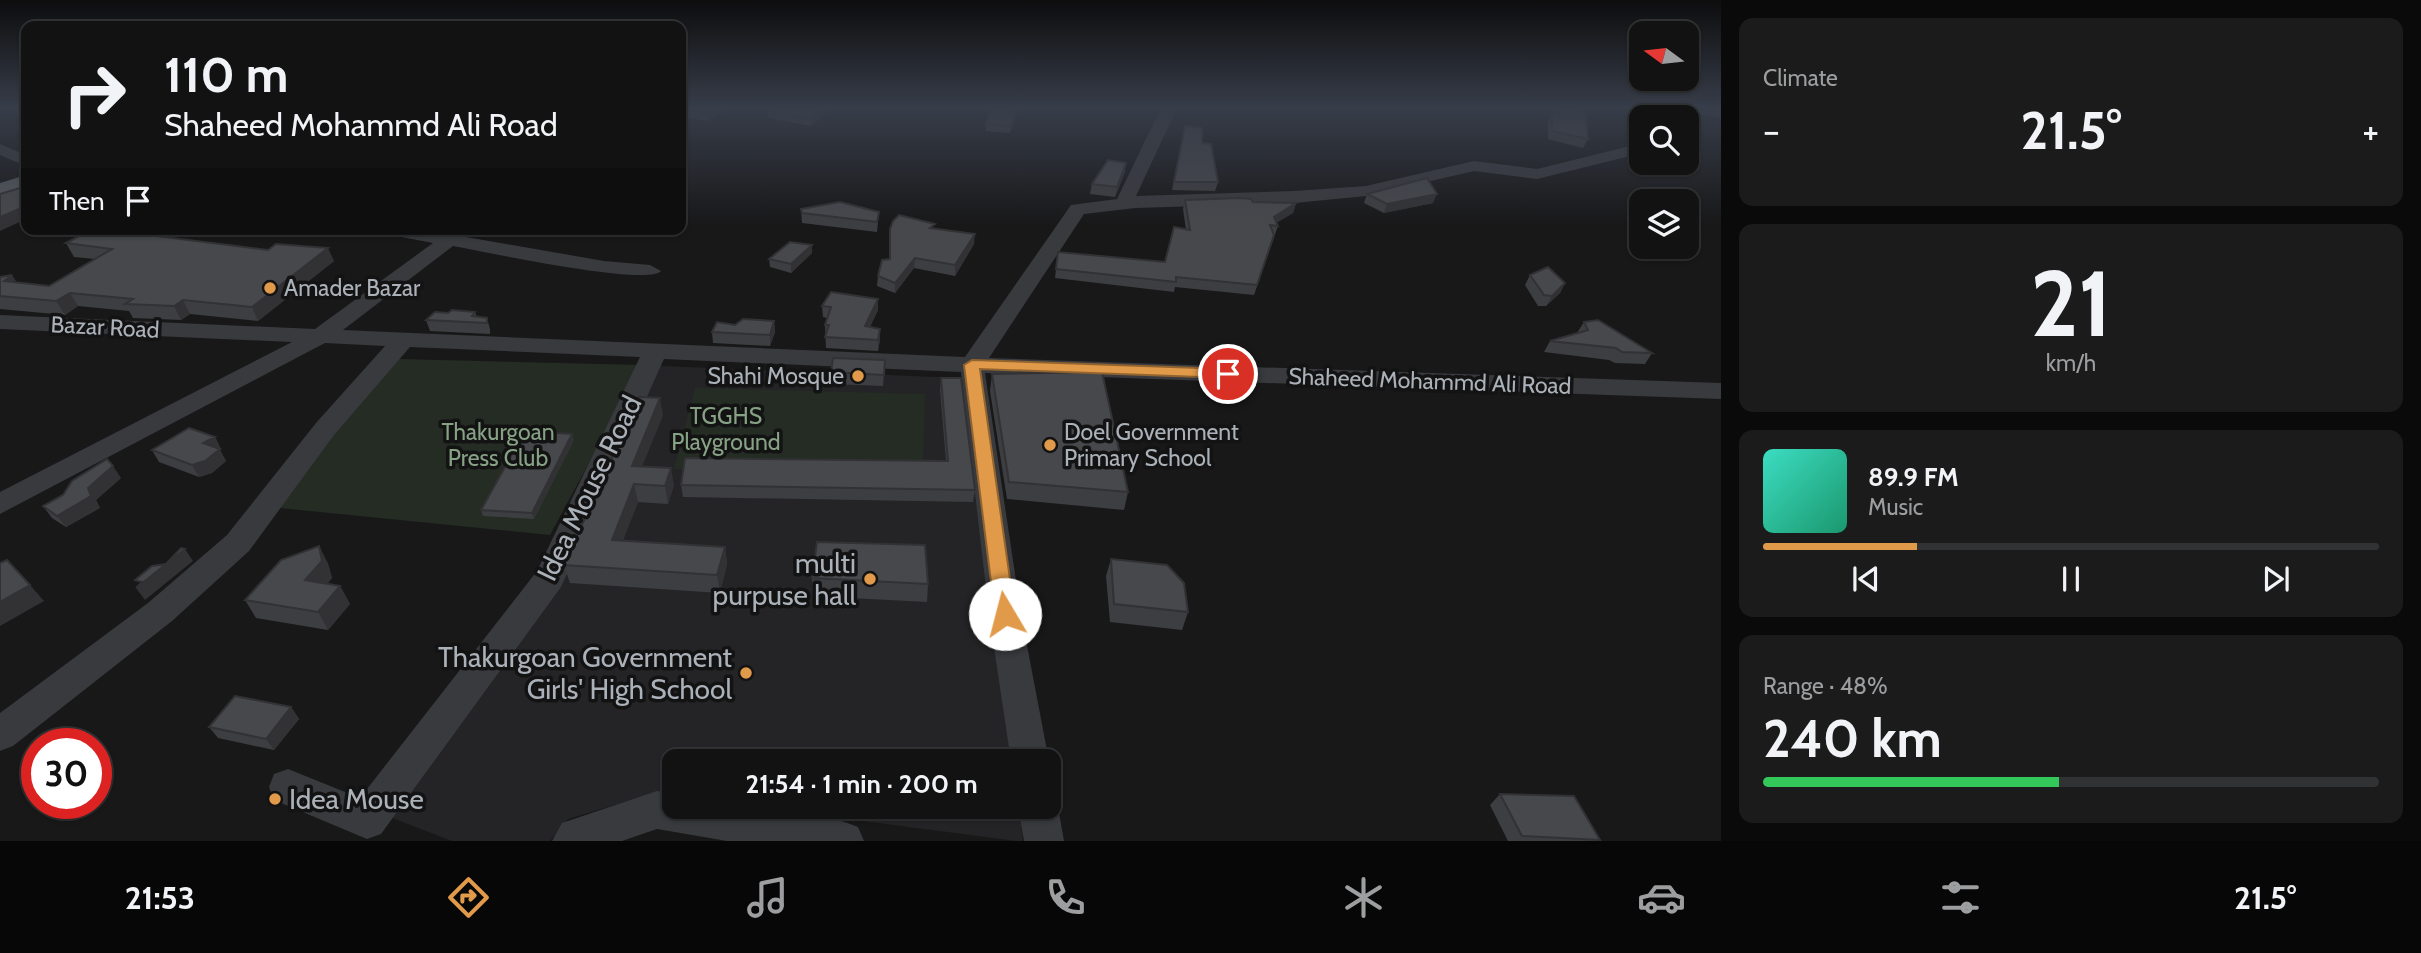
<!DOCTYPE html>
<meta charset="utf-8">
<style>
body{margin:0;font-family:Cabin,sans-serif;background:#1b1b1c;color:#f1f3f6;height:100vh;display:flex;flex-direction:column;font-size:26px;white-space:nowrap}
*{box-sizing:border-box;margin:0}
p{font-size:23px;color:#9c9ea0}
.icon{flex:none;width:38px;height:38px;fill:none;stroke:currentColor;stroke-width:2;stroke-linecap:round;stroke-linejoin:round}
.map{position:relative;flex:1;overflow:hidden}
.details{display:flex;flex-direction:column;gap:18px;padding:18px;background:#0a0a0a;width:700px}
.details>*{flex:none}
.banner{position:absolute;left:21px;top:21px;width:665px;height:214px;border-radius:14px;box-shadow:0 2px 5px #0004,0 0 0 2px #313233;background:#121213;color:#f1f3f6;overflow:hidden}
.needle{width:46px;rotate:285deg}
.tools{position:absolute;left:1629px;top:21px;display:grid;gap:14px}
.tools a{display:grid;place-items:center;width:70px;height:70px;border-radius:14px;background:#121213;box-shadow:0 2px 5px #0004,0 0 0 2px #313233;font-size:35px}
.speed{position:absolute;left:21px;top:728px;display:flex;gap:14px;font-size:35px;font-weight:700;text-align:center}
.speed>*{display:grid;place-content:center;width:91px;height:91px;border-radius:50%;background:#121213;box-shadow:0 2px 5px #0004,0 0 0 2px #313233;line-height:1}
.speed .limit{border:10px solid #d22;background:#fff;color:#111}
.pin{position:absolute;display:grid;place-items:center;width:60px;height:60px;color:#fff;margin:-30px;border:4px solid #fff;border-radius:50%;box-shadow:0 2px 7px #0007}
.me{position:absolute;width:77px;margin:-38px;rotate:352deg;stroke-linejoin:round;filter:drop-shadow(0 0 5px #0008)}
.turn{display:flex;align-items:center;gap:24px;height:147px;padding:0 28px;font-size:32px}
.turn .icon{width:91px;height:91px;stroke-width:2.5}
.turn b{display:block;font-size:49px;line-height:60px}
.then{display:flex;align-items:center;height:66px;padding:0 28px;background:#0003;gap:14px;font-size:26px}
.big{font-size:52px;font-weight:800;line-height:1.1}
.details .tile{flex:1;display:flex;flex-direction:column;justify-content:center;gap:10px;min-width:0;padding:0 24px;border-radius:14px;background:#1b1b1c}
.details .dial{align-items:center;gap:0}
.dial b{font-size:91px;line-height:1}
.song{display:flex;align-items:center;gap:21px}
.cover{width:84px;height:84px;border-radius:10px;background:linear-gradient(135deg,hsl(170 70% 55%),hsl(160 70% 35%))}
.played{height:7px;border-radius:4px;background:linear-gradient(90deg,#e09a49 25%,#313233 25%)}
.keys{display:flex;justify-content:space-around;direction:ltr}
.heat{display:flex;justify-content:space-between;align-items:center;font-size:38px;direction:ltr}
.charge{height:10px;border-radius:5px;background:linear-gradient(90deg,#34c759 48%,#313233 0)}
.trip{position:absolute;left:662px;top:749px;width:399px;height:70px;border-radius:14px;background:#121213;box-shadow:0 2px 5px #0004,0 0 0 2px #313233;font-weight:800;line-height:70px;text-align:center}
.tab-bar{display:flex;height:112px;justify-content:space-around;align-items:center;background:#070708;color:#9c9ea0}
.tab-bar .icon{width:49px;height:49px}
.tab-bar .selected{color:#e09a49}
.tab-bar b{font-size:32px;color:#f1f3f6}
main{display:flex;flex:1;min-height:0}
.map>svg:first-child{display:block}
</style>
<main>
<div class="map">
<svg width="1721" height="841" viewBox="0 0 1721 841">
<rect width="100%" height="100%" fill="#181819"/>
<path fill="#242426" d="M661,366L961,378L1012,761H674V796L654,793L568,819L550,841H452L387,816L556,584Z
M757,807H1019L1023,841H1016Z"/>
<path fill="#242c24" d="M399,359L642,365L550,535L270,507Z
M695,388L925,394L923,468L674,469Z"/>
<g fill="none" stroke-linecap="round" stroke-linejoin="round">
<path fill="#393a3e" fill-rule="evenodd" d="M1161,108H1177L1136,196L1294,191L1366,186L1474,161L1537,169L1642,143V153L1537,179L1474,171L1366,196L1294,203L1135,208L1084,214L989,358L1721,383V399L985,373L1021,614L1049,761L1048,763L1011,761L989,614L961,372L664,359L561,587L381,834L367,839L274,800L269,787L274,774L288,769L360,798L537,571L640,357L410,347L334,435L249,551L172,621L13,746L0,751V713L148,603L227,535L316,423L385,346L325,343L0,514V492L292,342L0,329V315L315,329L433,243L381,233L378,229H423L446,233L451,229H474L466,237L604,261L650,265L661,271C649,287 481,251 453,246L343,330L965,357L1071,205L1117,199Z
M1640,108H1655L1659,117H1643Z
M1681,108H1721V118L1689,113Z
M0,144L26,155V166L0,155Z
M657,791L674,794V807C734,807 802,804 858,827L864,841H727L657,829L622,841H552L562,823Z
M1048,792L1058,807L1064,841H1024L1018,807H1048Z"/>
<path fill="#55585d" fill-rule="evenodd" d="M26,175V190L0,198V183Z"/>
</g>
<path fill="#3d3e41" d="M681,108H730L707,121L686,117Z
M833,108L811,126L768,118V111Z
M994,108H1017L1015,109H1017L1016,116L1010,133L986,131V124Z
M1551,108H1579L1588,139L1583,148L1548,139V120L1553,112Z
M1185,126L1202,143L1218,182L1215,191L1172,190Z
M1125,172L1115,197L1090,194L1092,184Z
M1367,194L1433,203L1384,213L1364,203Z
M1185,200L1296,203L1293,213L1276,223L1278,226L1254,295L1175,287L1174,292L1055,278L1058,252L1165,262L1186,230L1183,209Z
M801,209L879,212L877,232L802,223Z
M935,229L974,244L955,276L914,268L895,293L877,286L878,276L890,259Z
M66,243L334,261L258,321L190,314L181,320L133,318L129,311L78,306L65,315L0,309V277L16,282L49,286L95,259L74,257Z
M812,245V253L791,273L770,267L769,259Z
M1530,275L1565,283L1560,293L1546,306H1538L1525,285Z
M878,299V310L870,327L880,340L878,351L826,348L825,325L827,318L823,317L822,306Z
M475,312L477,317L487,318L490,329V334L430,331L426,320L448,313Z
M774,321L775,332L770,346L713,343L712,332L735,325Z
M1584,322L1652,353L1645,364L1615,363L1609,360L1544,352L1550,341L1577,333Z
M885,360L883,386L831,384V372Z
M992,374L1128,492L1124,510L1007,499L990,391Z
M941,378L975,490L973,502L683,497L681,485L946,461L940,390Z
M663,415L642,466L674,485L668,504L638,502L623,540L725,547L727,564L720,593L570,583L564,565Z
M215,437L221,449L220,450L226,461L212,473L199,477L159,462L152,450Z
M574,440L534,519L483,516L481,510Z
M121,478L96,500L100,508L66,527L52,518L43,506Z
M319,546L328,564L332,578L327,584L340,586L350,604L328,630L256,618L245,600Z
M1111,559L1188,612L1182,630L1110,622L1106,576Z
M812,578L928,584L927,602L813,596Z
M291,707L299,719L274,750L218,738L209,727Z
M1500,794L1600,840L1598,841H1508L1490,805Z"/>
<path fill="#323235" d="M717,108H730L707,121L706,114Z
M825,108H833L811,126V119Z
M1017,109L1016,116L1010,133L1011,126Z
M686,110V117L681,121V113Z
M1126,163L1125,172L1115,197L1117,187Z
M1437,194L1433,203L1384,213L1387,204Z
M1296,203L1293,213L1271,226L1274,217Z
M26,206V219L0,231V217Z
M975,234L974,244L955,276V265Z
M812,245V253L791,273V264Z
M328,248L334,261L258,321L252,307Z
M915,258L914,268L895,293V283Z
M12,275L21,289L4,281Z
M1565,283L1560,293L1546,306L1552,296Z
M70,293L78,306L65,315L56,301Z
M878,299V310L865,337V326Z
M183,300L190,314L181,320L174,306Z
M774,321L775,332L770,346V335Z
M880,329V340L878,351V340Z
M660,398L663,415L635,483L632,466Z
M572,434L574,440L534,519L532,513Z
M215,437L221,449L220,450L226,461L212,473L199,477L192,465L203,443Z
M113,466L121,478L96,500L100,508L66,527L57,516Z
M671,468L674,485L668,504L665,486Z
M634,484L638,502L616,558L612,540Z
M319,546L328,564L332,578L315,598L305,580Z
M725,547L727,564L720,593L717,575Z
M185,549L193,561L145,600L136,588Z
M30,585L44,601L0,626V602Z
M340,586L350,604L328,630L318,612Z
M291,707L299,719L274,750L266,739Z"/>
<path fill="#47484c" stroke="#323235" stroke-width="2" d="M681,108H717L706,114L686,110L681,113Z
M773,108H825L811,119L768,111Z
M994,108H1012L1011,109H1017L1011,126L986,124L990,112Z
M1558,108H1579L1580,110L1585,111L1588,139L1552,131V112L1560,115Z
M1185,126L1202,128V143L1211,144L1218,182H1174Z
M1108,160L1126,163L1117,187L1092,184Z
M1427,178L1437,194L1387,204L1367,194Z
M26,180V206L0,217V194L20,188L22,181Z
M1241,198L1251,199L1253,202L1296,203L1274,217L1278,226L1270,225L1274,235L1257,285L1176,277V282L1056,269L1058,252L1165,262L1174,227L1190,230L1185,200Z
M840,202L879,212L877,222L802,213L801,209Z
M899,215L935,224L930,228L975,234L955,265L915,258L895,283L878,276L882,260L890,259V229L893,221Z
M92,229H101L268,250L276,244L328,248L252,307L183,300L174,306L125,304L133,299L70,293L56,301L0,296V277L12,275L4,281L49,286L112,249L66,243Z
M790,242L812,245L791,264L769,259Z
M1548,267L1565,283L1552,296L1544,295L1530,275Z
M831,292L878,299L865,326L880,329L878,340L825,337L829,325H825L831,307L822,306Z
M452,310L475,312L472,316L487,318V323L426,320L435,312L448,313Z
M743,319L774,321L770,335L712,332L717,322L735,325Z
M1598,320L1652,353L1622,352L1616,348L1550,341L1588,330L1584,322Z
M833,358L885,360L884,375L831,372Z
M1102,372L1128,492L1009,482L992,374Z
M941,378H961L975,490L681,485L685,458L948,461Z
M639,397L660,398L632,466L671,468L665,486L634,484L612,540L725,547L717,575L564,565Z
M189,428L215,437L203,443L220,449L205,461L192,465L152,450Z
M525,431L572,434L532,513L481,510Z
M107,459L113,466L88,488L91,496L57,516L43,506L63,495L72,481Z
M817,542L925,545L928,584L812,578Z
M319,546L322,561L305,580L340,586L318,612L245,600L281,560Z
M181,548L185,549L136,588L142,582L135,580L152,566L166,564Z
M1111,559L1167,565L1184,583L1188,612L1114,604Z
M7,560L30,585L0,602V563Z
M235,696L291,707L266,739L209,727Z
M1500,794L1574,796L1600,840L1522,836Z"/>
<linearGradient id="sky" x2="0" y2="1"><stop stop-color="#0d0d0e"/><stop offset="0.48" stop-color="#373d49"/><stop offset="1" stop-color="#373d49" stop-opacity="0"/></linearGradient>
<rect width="1721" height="225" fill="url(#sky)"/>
<path fill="#e09a49" stroke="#92642f" stroke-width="2" d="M972,360L1228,369L1235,374L1228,378L980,369L1015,614L1012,620H998L995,614L964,365Z"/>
<g fill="#e09a49" stroke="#131314" stroke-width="2.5">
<circle cx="270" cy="288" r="7"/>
<circle cx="858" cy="376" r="7"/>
<circle cx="1050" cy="445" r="7"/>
<circle cx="870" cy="579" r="7"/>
<circle cx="746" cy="673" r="7"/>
<circle cx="275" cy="799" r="7"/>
</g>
<g text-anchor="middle" stroke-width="7" stroke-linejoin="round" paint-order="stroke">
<g font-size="23" fill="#abb1b8" stroke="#131314" text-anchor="start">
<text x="284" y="296">Amader Bazar</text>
<text x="844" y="384" text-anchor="end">Shahi Mosque</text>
<text x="1064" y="440">Doel Government<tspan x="1064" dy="26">Primary School</tspan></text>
</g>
<g font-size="23" fill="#abb1b8" stroke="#131314">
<text transform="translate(105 327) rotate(3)" y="8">Bazar Road</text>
<text transform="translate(1430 381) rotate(2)" y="8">Shaheed Mohammd Ali Road</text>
</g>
<g font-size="23" fill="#86a184" stroke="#131314">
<text x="726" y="424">TGGHS<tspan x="726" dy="26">Playground</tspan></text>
<text x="498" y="440">Thakurgoan<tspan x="498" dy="26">Press Club</tspan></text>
</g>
<g font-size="28" fill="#abb1b8" stroke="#131314">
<text transform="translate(589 488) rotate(-64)" y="10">Idea Mouse Road</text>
</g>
<g font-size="28" fill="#abb1b8" stroke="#131314" text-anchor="end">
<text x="856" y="573">multi<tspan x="856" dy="32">purpuse hall</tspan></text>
<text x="732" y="667">Thakurgoan Government<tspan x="732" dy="32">Girls' High School</tspan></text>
<text x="289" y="809" text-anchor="start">Idea Mouse</text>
</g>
</g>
</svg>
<div class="tools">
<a><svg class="needle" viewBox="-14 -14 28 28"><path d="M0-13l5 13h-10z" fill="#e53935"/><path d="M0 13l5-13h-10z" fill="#9c9ea0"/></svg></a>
<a><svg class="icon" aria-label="search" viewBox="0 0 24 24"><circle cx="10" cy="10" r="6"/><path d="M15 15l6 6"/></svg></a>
<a><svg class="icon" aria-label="layers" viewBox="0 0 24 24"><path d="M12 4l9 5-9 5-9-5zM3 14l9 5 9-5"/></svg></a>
</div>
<div class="speed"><div class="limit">30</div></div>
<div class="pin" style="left:1228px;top:374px;background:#d93025"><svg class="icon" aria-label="arrive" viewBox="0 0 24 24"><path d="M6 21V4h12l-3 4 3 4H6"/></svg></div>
<svg class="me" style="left:1005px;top:614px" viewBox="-20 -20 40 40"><circle r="19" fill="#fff"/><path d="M0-13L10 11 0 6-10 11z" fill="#e09a49"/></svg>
<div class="trip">21:54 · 1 min · 200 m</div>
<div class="banner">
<div class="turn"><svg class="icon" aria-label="right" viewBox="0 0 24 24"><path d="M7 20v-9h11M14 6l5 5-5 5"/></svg><div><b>110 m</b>Shaheed Mohammd Ali Road</div></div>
<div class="then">Then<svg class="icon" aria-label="arrive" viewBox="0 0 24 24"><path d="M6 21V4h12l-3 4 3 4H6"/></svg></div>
</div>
</div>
<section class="details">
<div class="tile"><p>Climate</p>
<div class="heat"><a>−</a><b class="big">21.5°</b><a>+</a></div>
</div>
<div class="tile dial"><b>21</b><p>km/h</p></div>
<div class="tile">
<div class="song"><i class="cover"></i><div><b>89.9 FM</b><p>Music</p></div></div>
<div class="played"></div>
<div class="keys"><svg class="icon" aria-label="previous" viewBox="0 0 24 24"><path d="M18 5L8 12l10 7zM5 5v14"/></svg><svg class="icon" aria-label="pause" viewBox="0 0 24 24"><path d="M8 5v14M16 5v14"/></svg><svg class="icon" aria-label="next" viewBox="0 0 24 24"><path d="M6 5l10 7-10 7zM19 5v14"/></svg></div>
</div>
<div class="tile"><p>Range · 48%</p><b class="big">240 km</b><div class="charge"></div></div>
</section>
</main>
<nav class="tab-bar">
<b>21:53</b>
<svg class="icon selected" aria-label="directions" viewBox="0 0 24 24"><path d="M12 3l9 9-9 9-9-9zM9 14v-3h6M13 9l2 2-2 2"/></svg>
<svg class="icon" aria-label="music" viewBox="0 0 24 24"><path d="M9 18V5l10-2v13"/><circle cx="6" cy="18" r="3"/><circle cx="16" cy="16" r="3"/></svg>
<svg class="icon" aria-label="phone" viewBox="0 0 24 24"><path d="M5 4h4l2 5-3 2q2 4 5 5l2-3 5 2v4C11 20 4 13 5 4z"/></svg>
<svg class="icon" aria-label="climate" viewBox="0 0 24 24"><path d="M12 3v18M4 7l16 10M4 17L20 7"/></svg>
<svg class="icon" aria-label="car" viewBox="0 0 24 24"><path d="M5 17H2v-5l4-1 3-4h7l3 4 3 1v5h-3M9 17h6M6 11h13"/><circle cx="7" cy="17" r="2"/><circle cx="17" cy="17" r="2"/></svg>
<svg class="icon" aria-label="filters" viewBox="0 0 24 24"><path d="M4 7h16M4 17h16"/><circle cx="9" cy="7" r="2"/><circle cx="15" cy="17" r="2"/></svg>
<b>21.5°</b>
</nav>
